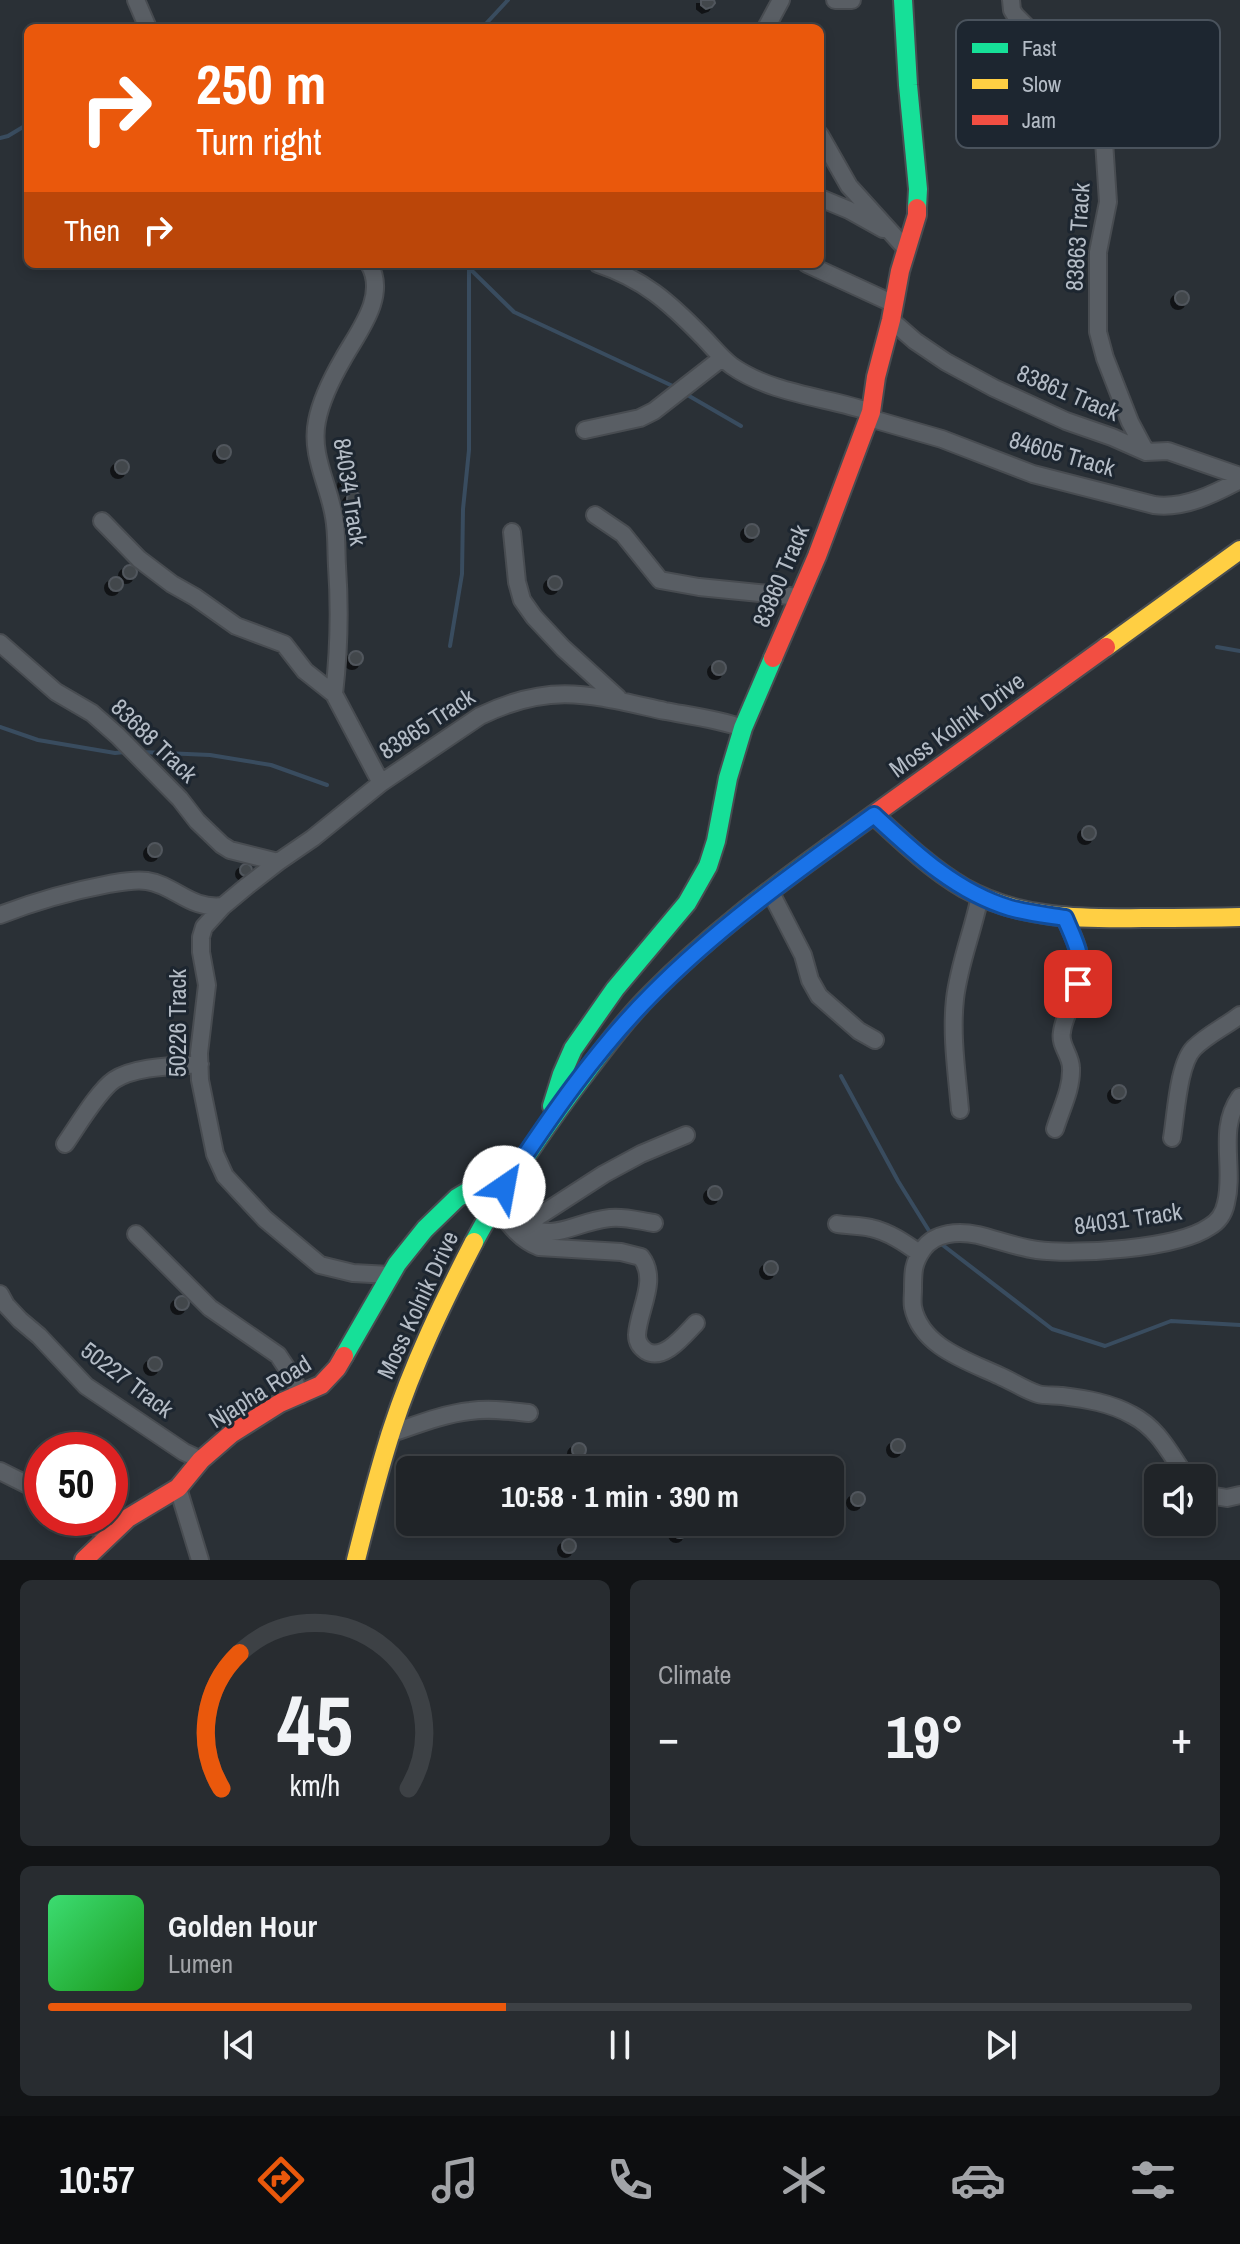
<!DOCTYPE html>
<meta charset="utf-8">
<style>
body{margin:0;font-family:"Archivo Narrow",sans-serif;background:#282c30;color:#f1f3f6;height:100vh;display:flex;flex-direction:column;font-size:30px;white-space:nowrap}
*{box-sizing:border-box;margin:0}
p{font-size:26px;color:#a2a4a8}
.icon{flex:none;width:44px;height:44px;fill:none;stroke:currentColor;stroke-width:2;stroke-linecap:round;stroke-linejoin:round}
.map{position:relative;height:1560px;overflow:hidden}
.sheet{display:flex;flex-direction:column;gap:20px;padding:20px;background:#121416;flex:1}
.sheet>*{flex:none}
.top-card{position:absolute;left:24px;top:24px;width:800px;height:244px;border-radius:12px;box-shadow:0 4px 12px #0003,0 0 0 2px #3d4145;background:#ea580c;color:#fff;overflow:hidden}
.fabs{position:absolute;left:1144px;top:1464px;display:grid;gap:16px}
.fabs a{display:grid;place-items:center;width:72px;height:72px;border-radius:12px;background:#202428;box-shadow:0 4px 12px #0003,0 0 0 2px #3d4145;font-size:40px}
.speed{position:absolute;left:24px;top:1432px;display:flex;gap:16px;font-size:40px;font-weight:700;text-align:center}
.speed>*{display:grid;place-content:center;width:104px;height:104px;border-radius:50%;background:#202428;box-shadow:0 4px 12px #0003,0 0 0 2px #3d4145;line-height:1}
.speed .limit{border:12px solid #d22;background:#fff;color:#111}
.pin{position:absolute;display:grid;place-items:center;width:68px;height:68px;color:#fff;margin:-34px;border-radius:16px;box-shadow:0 4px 12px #0006}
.me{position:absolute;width:88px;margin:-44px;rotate:33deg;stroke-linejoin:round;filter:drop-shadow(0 0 6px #0008)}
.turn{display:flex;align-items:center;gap:28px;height:168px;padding:0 40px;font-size:36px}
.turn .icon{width:104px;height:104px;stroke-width:2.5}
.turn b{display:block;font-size:56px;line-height:68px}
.then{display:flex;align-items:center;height:76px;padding:0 40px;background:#0003;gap:16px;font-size:30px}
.big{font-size:60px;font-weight:700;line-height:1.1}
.sheet .card{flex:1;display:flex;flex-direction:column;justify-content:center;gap:12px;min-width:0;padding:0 28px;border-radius:12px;background:#282c30}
.sheet .dial{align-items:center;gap:0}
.dial svg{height:208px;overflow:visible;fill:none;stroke:#3d4145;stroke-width:7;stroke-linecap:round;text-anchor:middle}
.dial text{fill:#f1f3f6;stroke:none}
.song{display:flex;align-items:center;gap:24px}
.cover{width:96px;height:96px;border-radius:12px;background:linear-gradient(135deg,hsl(140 70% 55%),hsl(120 70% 35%))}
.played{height:8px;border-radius:4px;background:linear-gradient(90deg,#ea580c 40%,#3d4145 40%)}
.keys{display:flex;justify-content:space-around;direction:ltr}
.heat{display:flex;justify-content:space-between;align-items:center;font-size:44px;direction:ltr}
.sheet .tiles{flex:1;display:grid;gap:20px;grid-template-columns:1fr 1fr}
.card:last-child{grid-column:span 2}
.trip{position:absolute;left:396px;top:1456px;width:448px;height:80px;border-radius:12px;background:#202428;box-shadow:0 4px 12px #0003,0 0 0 2px #3d4145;font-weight:700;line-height:80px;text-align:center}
.dock{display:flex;height:128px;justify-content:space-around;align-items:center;background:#0d0e10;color:#a2a4a8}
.dock .icon{width:56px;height:56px}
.dock .on{color:#ea580c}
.dock b{font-size:36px;color:#f1f3f6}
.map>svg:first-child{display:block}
</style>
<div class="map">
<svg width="1240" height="1560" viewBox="0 0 1240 1560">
<defs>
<filter id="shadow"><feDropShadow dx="-4" dy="4" stdDeviation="0" flood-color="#0009"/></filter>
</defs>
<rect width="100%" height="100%" fill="#2a3036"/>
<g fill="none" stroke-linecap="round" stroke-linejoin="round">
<path stroke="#394c5f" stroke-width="4" d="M482,28L508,0
M0,138L8,136L28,124
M465,264L514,312L677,388
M684,393L741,426
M450,646L462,574L463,509L469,450V269
M1217,647L1240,651
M0,727L38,740L115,753L125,752
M142,752L210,755L271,765L327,785
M841,1076L898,1181L931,1234
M940,1243L1052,1329L1105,1346L1171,1321L1240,1325"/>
</g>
<path fill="#42474c" stroke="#51575d" stroke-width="2" filter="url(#shadow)" d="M701,0H714L715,3L712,7L706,9L701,5Z
M1175 298a7 7 0 1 1 14 0a7 7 0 1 1-14 0Z
M217 452a7 7 0 1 1 14 0a7 7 0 1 1-14 0Z
M115 467a7 7 0 1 1 14 0a7 7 0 1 1-14 0Z
M342 482a7 7 0 1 1 14 0a7 7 0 1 1-14 0Z
M347 499a7 7 0 1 1 14 0a7 7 0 1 1-14 0Z
M745 531a7 7 0 1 1 14 0a7 7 0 1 1-14 0Z
M123 572a7 7 0 1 1 14 0a7 7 0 1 1-14 0Z
M548 583a7 7 0 1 1 14 0a7 7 0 1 1-14 0Z
M109 584a7 7 0 1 1 14 0a7 7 0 1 1-14 0Z
M349 658a7 7 0 1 1 14 0a7 7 0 1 1-14 0Z
M712 668a7 7 0 1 1 14 0a7 7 0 1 1-14 0Z
M1082 833a7 7 0 1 1 14 0a7 7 0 1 1-14 0Z
M148 850a7 7 0 1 1 14 0a7 7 0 1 1-14 0Z
M240 870a6 6 0 1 1 12 0a6 6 0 1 1-12 0Z
M1112 1092a7 7 0 1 1 14 0a7 7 0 1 1-14 0Z
M708 1193a7 7 0 1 1 14 0a7 7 0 1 1-14 0Z
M764 1268a7 7 0 1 1 14 0a7 7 0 1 1-14 0Z
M175 1303a7 7 0 1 1 14 0a7 7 0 1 1-14 0Z
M148 1364a7 7 0 1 1 14 0a7 7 0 1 1-14 0Z
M891 1446a7 7 0 1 1 14 0a7 7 0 1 1-14 0Z
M572 1450a7 7 0 1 1 14 0a7 7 0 1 1-14 0Z
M851 1499a7 7 0 1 1 14 0a7 7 0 1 1-14 0Z
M673 1531a7 7 0 1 1 14 0a7 7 0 1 1-14 0Z
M562 1546a7 7 0 1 1 14 0a7 7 0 1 1-14 0Z"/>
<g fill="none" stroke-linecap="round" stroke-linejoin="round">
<defs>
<path id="street" d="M136,0L148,28
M835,0H852
M1011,0L1012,10L1015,15L1031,31L1054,65L1069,78L1080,94L1097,122L1104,141L1108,202L1098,252V332L1105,358L1130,422L1146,452
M766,28L781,0
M820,135L849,186L907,250
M820,198L849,210L883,229
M598,264C643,279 669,302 702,336C712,346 721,358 732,366C772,394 826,397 871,412
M807,264L894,304
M891,320L915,341L946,362L994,388L1066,421L1112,437L1146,452L1168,451L1240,476
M869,418L942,439L1033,474L1154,505C1184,509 1214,494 1240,480
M585,430L640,418L654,411L722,358
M595,515L623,534L660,580L699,587L800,597
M102,521L139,559L172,584L195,597L236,626L284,644L305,671L334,694L381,783
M512,532L517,582L522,600L534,617L563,648L618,698
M0,643L56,692L92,713L118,736L180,799L197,821L222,845L230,850L278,862
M334,694C339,651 340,609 337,566C336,549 337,533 334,517C329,485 310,455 317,421C321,400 332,378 343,359C358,332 388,296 369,264
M770,891L803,955L810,980L819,996L859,1031L875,1040
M0,915C36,901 72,891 109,884C121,882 134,879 147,881C175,885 190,910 223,906
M960,1110C957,1074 951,1036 955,999C959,964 973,931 980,896
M1055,1129C1061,1109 1072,1089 1071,1068C1071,1055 1059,1045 1062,1032C1063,1022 1068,1012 1072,1002C1086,964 1081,953 1065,918
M1172,1138C1176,1115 1178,1064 1194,1048C1207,1035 1226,1026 1240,1015
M65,1144C77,1127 98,1091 114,1080C135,1066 176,1066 200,1064
M494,1204C507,1221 518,1239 539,1247L621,1252L641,1257C659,1280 638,1310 637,1335C637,1342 640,1347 646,1351C664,1362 685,1334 696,1323
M837,1224C848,1226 860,1225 871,1228C889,1232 905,1243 919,1253
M517,1225C561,1242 569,1223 610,1218C624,1216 640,1221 654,1223
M522,1227L604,1174L641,1154L686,1135
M136,1234L210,1308L278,1355L292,1376L301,1395
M390,1275L353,1273L320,1265L265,1219L225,1176L215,1154L200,1080L199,1053L207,985L201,952V937L204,927L223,906L247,886L278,862L313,838L381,783L480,716C552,681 592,695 665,711C692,716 717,719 743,728
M0,1294L6,1305L20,1320L39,1336L86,1386L184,1452L201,1460
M389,1434C416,1425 443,1414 470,1411C490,1408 510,1411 529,1413
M0,1471L30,1486L42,1497
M1187,1478C1170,1454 1159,1429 1132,1415C1111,1403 1086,1399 1062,1396C1055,1395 1045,1396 1038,1394C1025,1390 1012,1381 1000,1376C968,1361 921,1347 913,1307C912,1301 913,1295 913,1289C913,1272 913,1263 923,1249C935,1232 959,1231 978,1235C998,1240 1016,1247 1037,1250C1076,1255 1177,1249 1209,1227C1218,1222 1224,1213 1226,1203C1235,1167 1217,1130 1240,1097
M178,1488L200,1560
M1202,1494L1227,1498L1240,1495
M81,1518L109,1535"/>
<path id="fast" d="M903,0L908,85L918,189L917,208
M552,1106L562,1074L573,1049L615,989L687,903L708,866L716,841L728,778L743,728L773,658
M474,1242C505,1184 542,1131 581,1079C603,1050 625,1020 651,994C705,939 767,892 829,847
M344,1356L397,1264L425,1229L457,1198L472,1189L504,1187"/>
<path id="slow" d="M1106,647L1240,550
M874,815C902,841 930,868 964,888C1019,919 1081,919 1142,918C1175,918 1207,918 1240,917
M356,1560C367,1516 378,1472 392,1429C413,1364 443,1302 474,1242"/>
<path id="jam" d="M773,658L817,556L871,412L876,377L891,320L900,271L917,215V208
M829,847L1106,647
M84,1560L128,1518L178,1488L201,1460L231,1434L280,1403L321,1385L337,1368L344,1356"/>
</defs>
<use href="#street" stroke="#484c51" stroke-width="20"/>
<use href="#fast" stroke="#484c51" stroke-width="22"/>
<use href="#slow" stroke="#484c51" stroke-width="22"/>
<use href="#jam" stroke="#484c51" stroke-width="22"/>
<use href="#street" stroke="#595e64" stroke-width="16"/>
<use href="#fast" stroke="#16e098" stroke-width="18"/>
<use href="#slow" stroke="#ffcf43" stroke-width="18"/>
<use href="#jam" stroke="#f24e42" stroke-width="18"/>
</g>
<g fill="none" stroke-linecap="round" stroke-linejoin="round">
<defs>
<path id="route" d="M504,1187C548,1120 595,1051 652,994C719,926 797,871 874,815C914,852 956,892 1010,908C1028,913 1046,915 1065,918C1076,944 1084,956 1078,984"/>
</defs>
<use href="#route" stroke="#114b97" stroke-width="20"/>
<use href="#route" stroke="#1a73e8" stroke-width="14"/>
</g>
<g text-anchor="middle" stroke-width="6" stroke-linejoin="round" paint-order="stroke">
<g font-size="24" fill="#b4bcc6" stroke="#1d2630">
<text transform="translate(1078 237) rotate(-86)" y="8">83863 Track</text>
<text transform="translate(1068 393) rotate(23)" y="8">83861 Track</text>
<text transform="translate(1062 454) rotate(16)" y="8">84605 Track</text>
<text transform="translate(350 492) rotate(81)" y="8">84034 Track</text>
<text transform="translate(781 576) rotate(-67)" y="8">83860 Track</text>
<text transform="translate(427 724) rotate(-33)" y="8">83865 Track</text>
<text transform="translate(957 725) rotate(-36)" y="8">Moss Kolnik Drive</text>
<text transform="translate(154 741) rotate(44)" y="8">83688 Track</text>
<text transform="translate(178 1023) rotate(-90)" y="8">50226 Track</text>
<text transform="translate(1128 1219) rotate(-8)" y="8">84031 Track</text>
<text transform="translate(418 1305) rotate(-65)" y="8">Moss Kolnik Drive</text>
<text transform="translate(127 1380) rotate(37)" y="8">50227 Track</text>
<text transform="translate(260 1392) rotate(-32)" y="8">Njapha Road</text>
</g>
</g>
<rect x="956" y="20" width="264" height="128" rx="12" fill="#1d2630" stroke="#4a535d" stroke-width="2"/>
<rect x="972" y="43" width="36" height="10" fill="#16e098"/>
<rect x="972" y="79" width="36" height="10" fill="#ffcf43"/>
<rect x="972" y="115" width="36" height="10" fill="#f24e42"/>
<g font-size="22" fill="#b4bcc6">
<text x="1022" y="56">Fast</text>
<text x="1022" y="92">Slow</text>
<text x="1022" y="128">Jam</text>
</g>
</svg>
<div class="fabs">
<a><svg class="icon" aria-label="sound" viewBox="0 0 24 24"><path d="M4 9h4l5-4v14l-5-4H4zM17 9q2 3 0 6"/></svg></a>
</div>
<div class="speed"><div class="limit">50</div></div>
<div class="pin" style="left:1078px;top:984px;background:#d93025"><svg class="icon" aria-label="arrive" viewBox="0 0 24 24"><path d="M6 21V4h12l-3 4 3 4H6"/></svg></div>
<svg class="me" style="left:504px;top:1187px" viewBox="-20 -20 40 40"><circle r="19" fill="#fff"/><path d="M0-13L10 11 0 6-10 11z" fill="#1a73e8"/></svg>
<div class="trip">10:58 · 1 min · 390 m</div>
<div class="top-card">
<div class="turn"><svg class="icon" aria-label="right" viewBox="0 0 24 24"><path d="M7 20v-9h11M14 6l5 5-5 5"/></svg><div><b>250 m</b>Turn right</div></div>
<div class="then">Then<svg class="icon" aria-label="right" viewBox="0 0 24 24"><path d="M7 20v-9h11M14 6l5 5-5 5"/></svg></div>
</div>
</div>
<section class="sheet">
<div class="tiles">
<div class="card dial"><svg viewBox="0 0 100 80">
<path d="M14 69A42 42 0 1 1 86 69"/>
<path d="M14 69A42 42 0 0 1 21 17" stroke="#ea580c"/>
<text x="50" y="56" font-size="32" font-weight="700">45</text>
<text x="50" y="72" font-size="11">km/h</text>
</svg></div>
<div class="card"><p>Climate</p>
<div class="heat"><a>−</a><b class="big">19°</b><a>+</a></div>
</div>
<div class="card">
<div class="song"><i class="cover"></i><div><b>Golden Hour</b><p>Lumen</p></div></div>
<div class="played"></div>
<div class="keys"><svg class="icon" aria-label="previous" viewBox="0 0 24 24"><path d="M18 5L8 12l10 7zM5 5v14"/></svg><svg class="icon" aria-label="pause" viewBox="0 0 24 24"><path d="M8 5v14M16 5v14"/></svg><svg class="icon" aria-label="next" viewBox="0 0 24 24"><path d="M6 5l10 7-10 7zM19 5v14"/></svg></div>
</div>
</div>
</section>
<nav class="dock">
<b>10:57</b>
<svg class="icon on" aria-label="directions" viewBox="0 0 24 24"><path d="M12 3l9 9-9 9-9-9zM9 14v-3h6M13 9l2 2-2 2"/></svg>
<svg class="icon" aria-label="music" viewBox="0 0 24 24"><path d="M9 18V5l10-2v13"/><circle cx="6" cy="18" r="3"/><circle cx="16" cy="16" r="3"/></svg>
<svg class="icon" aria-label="phone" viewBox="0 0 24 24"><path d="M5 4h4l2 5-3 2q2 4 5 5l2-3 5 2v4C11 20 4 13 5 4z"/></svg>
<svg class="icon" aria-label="climate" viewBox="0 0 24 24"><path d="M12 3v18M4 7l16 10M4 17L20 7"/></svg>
<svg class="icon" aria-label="car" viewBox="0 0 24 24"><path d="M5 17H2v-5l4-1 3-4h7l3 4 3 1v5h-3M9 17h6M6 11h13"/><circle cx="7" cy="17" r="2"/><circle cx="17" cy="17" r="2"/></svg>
<svg class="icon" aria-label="filters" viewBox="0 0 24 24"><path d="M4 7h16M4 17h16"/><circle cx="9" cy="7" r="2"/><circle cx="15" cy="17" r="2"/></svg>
</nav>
